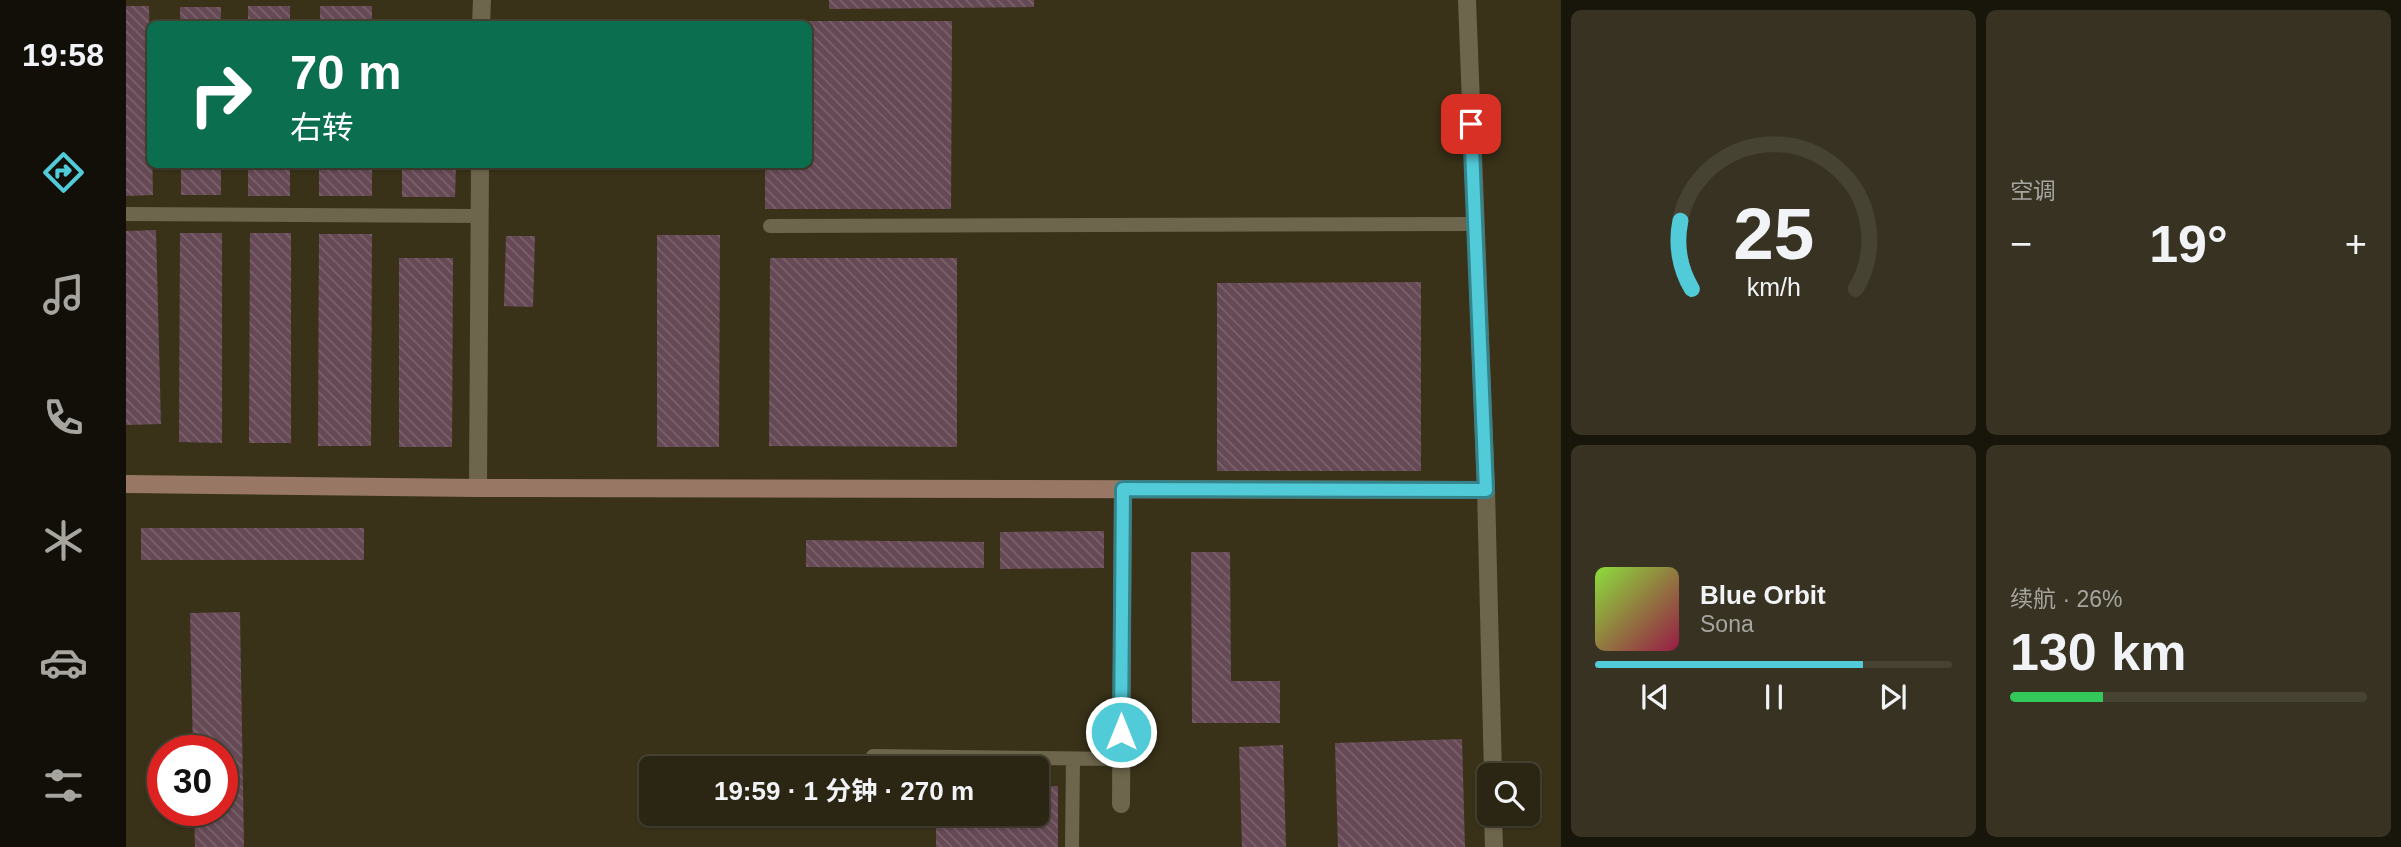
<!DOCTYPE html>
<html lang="zh">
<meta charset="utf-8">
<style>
body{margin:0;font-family:Arial,"Noto Sans SC",sans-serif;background:#373221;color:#f1f3f6;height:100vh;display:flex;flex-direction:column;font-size:26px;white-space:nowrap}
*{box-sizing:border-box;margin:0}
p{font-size:23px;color:#a6a5a0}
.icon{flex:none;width:38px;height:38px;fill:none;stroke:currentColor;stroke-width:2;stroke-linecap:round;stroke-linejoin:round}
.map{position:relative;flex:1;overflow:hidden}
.panel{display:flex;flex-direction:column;gap:10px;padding:10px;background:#18150a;width:840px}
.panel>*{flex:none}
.guide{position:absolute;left:21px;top:21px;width:665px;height:147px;border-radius:10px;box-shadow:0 2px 5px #0004,0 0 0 2px #474333;background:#0b6e4f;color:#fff;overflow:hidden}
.fabs{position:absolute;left:1351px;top:763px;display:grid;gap:14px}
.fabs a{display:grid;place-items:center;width:63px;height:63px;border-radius:10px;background:#2b2613;box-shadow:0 2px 5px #0004,0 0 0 2px #474333;font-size:35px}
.speed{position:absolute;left:21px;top:735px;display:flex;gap:14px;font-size:35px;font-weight:700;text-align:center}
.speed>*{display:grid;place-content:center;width:91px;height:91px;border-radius:50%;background:#2b2613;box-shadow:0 2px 5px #0004,0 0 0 2px #474333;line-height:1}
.speed .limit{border:10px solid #d22;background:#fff;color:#111}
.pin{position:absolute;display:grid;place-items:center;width:60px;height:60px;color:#fff;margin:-30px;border-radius:14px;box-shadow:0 4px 10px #0006}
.me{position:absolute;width:77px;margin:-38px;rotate:0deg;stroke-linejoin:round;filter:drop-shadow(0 0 5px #0008)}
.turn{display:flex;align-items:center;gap:24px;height:147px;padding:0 28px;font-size:32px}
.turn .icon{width:91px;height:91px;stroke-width:2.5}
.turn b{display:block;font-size:49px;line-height:60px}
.big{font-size:52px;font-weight:700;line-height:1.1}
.panel .widget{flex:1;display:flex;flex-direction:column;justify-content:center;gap:10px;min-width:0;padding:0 24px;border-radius:10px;background:#373221}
.panel .dial{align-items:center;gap:0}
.dial svg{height:182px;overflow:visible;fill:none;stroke:#474333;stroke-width:7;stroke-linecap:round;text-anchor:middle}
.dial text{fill:#f1f3f6;stroke:none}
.song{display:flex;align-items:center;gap:21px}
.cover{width:84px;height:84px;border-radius:10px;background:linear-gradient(135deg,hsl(90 70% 55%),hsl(340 70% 35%))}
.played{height:7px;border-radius:4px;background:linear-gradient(90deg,#52cbd8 75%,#474333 75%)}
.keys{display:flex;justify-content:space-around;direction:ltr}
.heat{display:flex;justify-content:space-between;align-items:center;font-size:38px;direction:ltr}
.charge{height:10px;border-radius:5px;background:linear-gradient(90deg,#34c759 26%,#474333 0)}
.panel .tiles{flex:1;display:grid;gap:10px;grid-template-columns:repeat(2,1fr)}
.trip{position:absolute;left:513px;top:756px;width:410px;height:70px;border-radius:10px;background:#2b2613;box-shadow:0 2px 5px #0004,0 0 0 2px #474333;font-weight:700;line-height:70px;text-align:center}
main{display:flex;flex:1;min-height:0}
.dock{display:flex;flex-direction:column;width:126px;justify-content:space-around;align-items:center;background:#110f08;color:#a6a5a0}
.dock .icon{width:49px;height:49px}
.dock .active{color:#52cbd8}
.dock b{font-size:32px;color:#f1f3f6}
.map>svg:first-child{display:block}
</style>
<main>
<nav class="dock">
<b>19:58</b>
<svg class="icon active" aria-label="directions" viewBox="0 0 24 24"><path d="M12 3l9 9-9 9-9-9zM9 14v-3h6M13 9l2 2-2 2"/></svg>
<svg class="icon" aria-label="music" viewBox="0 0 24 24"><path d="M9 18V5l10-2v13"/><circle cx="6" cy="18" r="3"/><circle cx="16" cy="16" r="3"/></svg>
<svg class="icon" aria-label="phone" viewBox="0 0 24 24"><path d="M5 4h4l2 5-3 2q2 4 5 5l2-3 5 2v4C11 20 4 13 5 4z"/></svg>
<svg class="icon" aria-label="climate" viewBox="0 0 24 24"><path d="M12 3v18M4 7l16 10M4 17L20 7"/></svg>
<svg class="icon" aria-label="car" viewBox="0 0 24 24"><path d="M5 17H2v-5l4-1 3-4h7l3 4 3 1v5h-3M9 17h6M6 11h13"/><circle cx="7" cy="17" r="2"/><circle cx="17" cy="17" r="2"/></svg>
<svg class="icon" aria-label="filters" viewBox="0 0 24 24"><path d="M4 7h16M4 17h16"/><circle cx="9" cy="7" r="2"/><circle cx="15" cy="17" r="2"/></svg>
</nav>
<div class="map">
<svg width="1435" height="847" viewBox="0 0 1435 847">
<defs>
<pattern id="building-back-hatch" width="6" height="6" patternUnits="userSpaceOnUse" patternTransform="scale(1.75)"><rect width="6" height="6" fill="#654954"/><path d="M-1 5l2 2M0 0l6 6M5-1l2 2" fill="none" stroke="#7a626b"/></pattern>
</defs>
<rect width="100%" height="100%" fill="#393219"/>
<path fill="url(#building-back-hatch)" d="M703,0H908V7L703,9Z
M0,6H23L27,195L0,196Z
M122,6H164V24H122Z
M194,6H246V24H194Z
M54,7H95V24H54Z
M640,21H826L825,209H639V164H682V24H640Z
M55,164H95V195H55Z
M122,164H164V196H122Z
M193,164H246V196H193Z
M276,164H330L329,197H276Z
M30,230L35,424L0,425V231Z
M54,233H96V443L53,442Z
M124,233H165V443H123Z
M193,234H246L245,446H192Z
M531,235H594L593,447H531Z
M380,236H409L407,307L378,306Z
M273,258H327L326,447H273Z
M644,258H831V447L643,446Z
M1295,282V471H1091V283Z
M15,528H238V560H15Z
M978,531V568L874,569V532Z
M680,540L858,542V568L680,567Z
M1065,552H1104L1105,681H1154V723H1066Z
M114,612L118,847H69L68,810H96V751H67L64,613Z
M1336,739L1339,847H1212L1209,743Z
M1157,745L1160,847H1116L1113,747Z
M910,786H932V847H810V814H910Z"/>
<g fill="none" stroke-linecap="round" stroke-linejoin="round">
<path stroke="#6e664c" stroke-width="14" d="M0,214L354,216
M644,226L1348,224
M747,756L995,759
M946,847L947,759"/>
<path stroke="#6e664c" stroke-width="18" d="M1341,0L1360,490L1367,775
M355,24L356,0
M352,488L354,164
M995,804L997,489
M1367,814L1368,847"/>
<path stroke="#987865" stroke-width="18" d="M0,484L352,488L1360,490"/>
</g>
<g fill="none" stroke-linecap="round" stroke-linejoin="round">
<defs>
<path id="route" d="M995,732L997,489L1360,490L1345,124"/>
</defs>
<use href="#route" stroke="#35848c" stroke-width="18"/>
<use href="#route" stroke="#52cbd8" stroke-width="12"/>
</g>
</svg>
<div class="fabs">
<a><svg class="icon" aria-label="search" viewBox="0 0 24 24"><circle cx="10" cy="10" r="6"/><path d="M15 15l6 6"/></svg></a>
</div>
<div class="speed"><div class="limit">30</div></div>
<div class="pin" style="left:1345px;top:124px;background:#d93025"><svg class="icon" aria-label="arrive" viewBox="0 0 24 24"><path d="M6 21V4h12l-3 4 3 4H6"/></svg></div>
<svg class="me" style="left:995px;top:732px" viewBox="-20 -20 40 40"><circle r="17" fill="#52cbd8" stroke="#fff" stroke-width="3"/><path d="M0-11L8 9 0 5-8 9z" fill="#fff"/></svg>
<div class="trip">19:59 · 1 分钟 · 270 m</div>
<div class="guide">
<div class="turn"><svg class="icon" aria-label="right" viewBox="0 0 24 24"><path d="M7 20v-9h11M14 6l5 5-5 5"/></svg><div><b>70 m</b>右转</div></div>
</div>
</div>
<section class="panel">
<div class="tiles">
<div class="widget dial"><svg viewBox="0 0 100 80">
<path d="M14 69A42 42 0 1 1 86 69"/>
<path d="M14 69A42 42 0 0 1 9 39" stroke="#52cbd8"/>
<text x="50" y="56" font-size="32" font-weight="700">25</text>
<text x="50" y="72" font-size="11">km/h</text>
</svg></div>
<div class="widget"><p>空调</p>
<div class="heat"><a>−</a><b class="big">19°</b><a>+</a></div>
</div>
<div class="widget">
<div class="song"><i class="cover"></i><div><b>Blue Orbit</b><p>Sona</p></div></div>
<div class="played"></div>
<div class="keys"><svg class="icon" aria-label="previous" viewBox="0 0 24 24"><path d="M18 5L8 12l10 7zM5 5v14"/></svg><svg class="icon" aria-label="pause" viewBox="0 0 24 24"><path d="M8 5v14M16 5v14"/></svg><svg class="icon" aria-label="next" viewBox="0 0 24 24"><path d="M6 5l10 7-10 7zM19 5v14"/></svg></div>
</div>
<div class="widget"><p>续航 · 26%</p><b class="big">130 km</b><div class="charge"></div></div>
</div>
</section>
</main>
